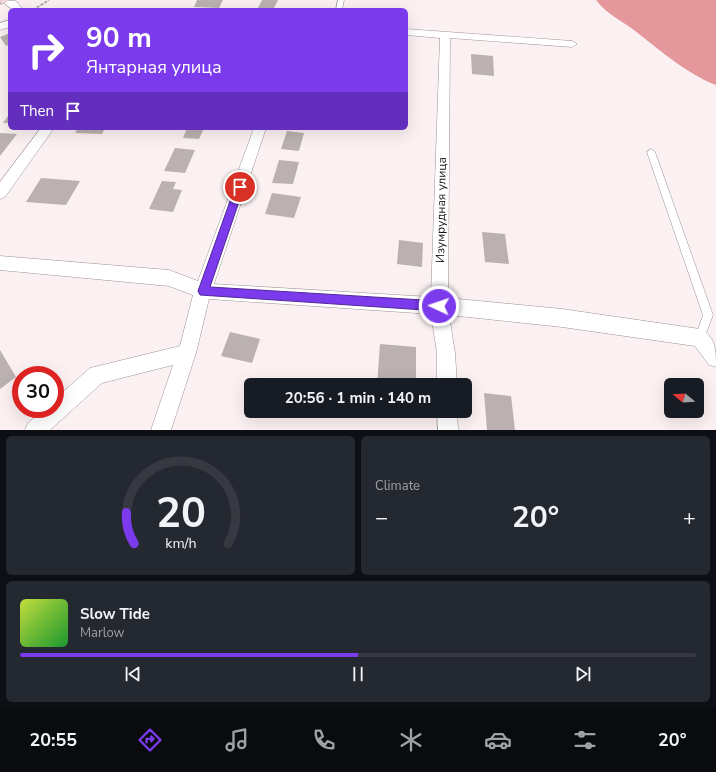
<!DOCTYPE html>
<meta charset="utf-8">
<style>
body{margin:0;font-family:"Nunito Sans",sans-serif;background:#242831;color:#f1f3f6;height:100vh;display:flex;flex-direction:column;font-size:15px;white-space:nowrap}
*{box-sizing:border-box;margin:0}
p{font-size:13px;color:#9ea1a6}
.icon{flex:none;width:22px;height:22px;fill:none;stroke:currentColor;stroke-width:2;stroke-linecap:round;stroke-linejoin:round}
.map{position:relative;height:430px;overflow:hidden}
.side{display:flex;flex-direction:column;gap:6px;padding:6px;background:#0d0f14;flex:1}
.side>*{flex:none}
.banner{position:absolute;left:8px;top:8px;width:400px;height:122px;border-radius:6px;box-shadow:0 4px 16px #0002;background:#7c3aed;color:#fff;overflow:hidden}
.needle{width:26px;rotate:288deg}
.buttons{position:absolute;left:664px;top:378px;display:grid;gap:8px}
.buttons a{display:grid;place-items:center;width:40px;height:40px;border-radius:6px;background:#171b24;box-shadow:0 4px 16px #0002;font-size:20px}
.speed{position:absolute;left:12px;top:366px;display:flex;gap:8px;font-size:20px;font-weight:700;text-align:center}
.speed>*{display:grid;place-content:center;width:52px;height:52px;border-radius:50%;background:#171b24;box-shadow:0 4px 16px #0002;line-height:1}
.speed .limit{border:6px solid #d22;background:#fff;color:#111}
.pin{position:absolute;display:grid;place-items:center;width:34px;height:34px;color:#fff;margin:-17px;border:2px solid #fff;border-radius:50%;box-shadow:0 1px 4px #0007}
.me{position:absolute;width:44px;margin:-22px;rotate:273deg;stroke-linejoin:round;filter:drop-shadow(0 0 3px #0008)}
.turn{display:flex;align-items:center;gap:14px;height:84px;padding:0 12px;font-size:18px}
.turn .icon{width:52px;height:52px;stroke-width:2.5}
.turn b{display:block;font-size:28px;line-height:34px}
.then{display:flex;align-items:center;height:38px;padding:0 12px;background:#0003;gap:8px;font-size:15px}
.big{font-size:30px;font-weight:700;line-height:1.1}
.side .tile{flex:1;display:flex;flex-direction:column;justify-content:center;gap:6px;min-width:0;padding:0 14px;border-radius:6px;background:#242831}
.side .dial{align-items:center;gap:0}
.dial svg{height:104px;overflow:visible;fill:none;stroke:#363941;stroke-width:7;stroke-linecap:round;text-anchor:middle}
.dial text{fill:#f1f3f6;stroke:none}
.song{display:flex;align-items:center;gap:12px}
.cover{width:48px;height:48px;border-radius:6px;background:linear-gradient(135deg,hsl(70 70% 55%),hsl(130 70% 35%))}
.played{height:4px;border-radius:2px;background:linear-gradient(90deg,#7c3aed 50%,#363941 50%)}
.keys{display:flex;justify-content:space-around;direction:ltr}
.heat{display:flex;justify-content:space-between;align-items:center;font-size:22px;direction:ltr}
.side .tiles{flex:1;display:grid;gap:6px;grid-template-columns:1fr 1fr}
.tile:last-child{grid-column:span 2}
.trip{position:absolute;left:244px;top:378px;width:228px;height:40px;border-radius:6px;background:#171b24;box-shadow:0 4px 16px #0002;font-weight:700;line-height:40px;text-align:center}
.tabs{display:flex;height:64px;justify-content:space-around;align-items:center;background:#090b0e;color:#9ea1a6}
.tabs .icon{width:28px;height:28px}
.tabs .on{color:#7c3aed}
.tabs b{font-size:18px;color:#f1f3f6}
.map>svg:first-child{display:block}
</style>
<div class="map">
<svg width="716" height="430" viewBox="0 0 716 430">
<rect width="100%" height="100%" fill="#fcf1f2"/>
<path fill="#e5989c" d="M596,0H716V85C689,75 662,52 639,34C625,22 607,15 596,0Z"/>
<path fill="#bbb1b1" d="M197,0H223L219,8L194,7Z
M262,0H278L273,10H257Z
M10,33V44L6,46L0,37Z
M471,54L493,56L494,76L472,74Z
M10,113V123H3Z
M78,128H105L102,134L75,133Z
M187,128H204L199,139L183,138Z
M287,131L304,133L299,151L281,149Z
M0,133L17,134L0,156Z
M175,148L195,150L185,173L164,171Z
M279,160L299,162L293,184L272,183Z
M41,178L80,181L66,205L26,202Z
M162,181L176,182L173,189L182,190L173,212L149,209Z
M272,193L301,197L294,218L265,214Z
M482,232L505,234L509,264L485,262Z
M399,240L423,243L422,267L397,264Z
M230,332L260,339L252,363L221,356Z
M380,344L416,347V385H377Z
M0,350L16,377L0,389Z
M484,393L511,396L515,430H487Z"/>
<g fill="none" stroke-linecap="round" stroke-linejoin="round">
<defs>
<path id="lane" d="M338,0H344L342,10H336Z
M651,149L655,152L713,315L703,341L700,343L697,341L695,338L703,315L647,152Z"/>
<path id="street" d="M0,0L16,1L23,10H13Z
M10,20V27L0,30V23Z
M406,29L572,41L577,44L572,47L450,38L448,298L562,309L700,329C716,337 716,350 716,367L709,365L695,346L562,327L449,315L455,353L457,385H437V353L431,314L209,299L196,353L171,430H151L173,365L102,383L50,430H25L28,423L44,409H55V399L90,368L180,346L193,295L169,286L0,270V256L169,270L198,281L254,128H266L214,284L431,297L440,38L406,35Z
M41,128H54L5,197L0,199V182Z
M437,411H457L458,430H438Z"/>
<path id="secondary" d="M0,0H8L6,3L1,4Z"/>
</defs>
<use href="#lane" stroke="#9c9292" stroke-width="1"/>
<use href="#street" stroke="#9c9292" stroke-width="1"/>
<use href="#secondary" stroke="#9c9292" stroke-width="1"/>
<path stroke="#b1a8a9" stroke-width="2" stroke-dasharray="3 1.5" stroke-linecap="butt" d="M33,10L49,0"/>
<use href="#lane" fill="#fff" fill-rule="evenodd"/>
<use href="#street" fill="#fff" fill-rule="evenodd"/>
<use href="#secondary" fill="#eed4d6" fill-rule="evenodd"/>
</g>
<path fill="#7c3aed" stroke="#51269a" d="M240,184L244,187L210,287L439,301L442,302L444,306L442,310L439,311L200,295L198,291L235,187Z"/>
<g text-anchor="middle" stroke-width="3" stroke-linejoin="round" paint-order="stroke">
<g font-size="12" fill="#171313" stroke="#fff">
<text transform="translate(441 210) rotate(-89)" y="4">Изумрудная улица</text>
</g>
</g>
</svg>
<div class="buttons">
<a><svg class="needle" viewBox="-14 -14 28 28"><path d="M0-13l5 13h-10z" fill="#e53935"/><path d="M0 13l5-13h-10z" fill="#9ea1a6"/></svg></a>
</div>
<div class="speed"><div class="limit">30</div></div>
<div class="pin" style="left:240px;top:187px;background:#d93025"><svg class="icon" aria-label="arrive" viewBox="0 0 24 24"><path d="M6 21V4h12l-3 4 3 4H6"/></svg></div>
<svg class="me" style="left:439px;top:306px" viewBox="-20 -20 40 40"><circle r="17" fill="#7c3aed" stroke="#fff" stroke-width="3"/><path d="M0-11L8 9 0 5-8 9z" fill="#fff"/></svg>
<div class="trip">20:56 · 1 min · 140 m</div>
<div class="banner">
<div class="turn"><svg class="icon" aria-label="right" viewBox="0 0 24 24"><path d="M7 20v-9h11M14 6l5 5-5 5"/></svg><div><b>90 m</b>Янтарная улица</div></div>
<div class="then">Then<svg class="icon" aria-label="arrive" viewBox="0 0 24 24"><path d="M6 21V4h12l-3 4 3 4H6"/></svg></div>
</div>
</div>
<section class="side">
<div class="tiles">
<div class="tile dial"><svg viewBox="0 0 100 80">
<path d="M14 69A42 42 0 1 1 86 69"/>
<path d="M14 69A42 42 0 0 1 8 45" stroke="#7c3aed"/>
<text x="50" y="56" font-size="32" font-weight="700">20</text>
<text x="50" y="72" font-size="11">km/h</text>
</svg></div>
<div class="tile"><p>Climate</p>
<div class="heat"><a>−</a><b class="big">20°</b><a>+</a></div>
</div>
<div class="tile">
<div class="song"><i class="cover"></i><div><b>Slow Tide</b><p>Marlow</p></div></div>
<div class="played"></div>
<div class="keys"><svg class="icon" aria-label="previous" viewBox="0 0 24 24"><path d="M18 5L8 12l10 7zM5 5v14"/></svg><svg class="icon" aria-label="pause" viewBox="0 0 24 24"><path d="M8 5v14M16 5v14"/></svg><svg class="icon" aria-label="next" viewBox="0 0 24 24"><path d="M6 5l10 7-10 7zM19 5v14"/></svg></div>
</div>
</div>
</section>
<nav class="tabs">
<b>20:55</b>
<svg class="icon on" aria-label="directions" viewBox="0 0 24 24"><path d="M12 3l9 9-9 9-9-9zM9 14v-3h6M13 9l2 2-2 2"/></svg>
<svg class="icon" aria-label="music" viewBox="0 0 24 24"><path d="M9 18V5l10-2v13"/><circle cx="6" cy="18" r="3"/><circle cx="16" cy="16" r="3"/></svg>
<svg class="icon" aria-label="phone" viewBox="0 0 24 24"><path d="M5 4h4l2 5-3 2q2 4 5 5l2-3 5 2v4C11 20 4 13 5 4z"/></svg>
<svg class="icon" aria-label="climate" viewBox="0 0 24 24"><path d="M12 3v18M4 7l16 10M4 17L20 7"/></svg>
<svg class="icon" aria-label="car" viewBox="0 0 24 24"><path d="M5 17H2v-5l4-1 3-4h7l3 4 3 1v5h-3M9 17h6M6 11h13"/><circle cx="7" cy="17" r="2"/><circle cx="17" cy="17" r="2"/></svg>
<svg class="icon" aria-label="filters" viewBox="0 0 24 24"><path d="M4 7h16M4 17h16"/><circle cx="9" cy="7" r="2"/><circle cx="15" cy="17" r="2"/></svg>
<b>20°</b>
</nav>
